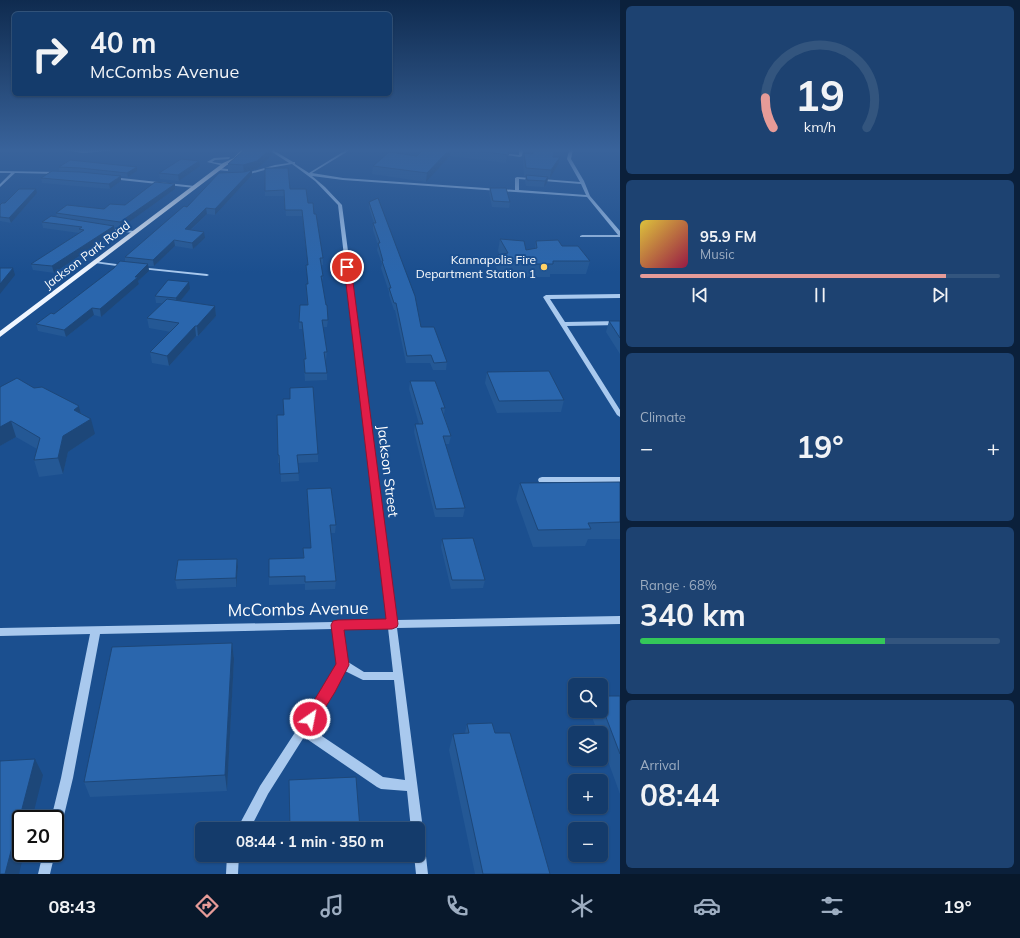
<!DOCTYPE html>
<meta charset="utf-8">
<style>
body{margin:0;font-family:Mulish,sans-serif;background:#1d4271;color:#f1f3f6;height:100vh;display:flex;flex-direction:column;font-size:15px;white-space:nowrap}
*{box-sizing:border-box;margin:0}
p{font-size:13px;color:#9dadc1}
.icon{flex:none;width:22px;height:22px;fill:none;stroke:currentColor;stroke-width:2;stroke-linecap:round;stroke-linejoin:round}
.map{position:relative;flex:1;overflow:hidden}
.side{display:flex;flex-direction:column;gap:6px;padding:6px;background:#0b203b;width:400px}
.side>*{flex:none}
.banner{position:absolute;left:12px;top:12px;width:380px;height:84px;border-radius:6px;box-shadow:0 1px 3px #0004,0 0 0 1px #33557e;background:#143b6b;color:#f1f3f6;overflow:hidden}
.tools{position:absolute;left:568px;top:678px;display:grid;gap:8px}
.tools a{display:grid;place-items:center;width:40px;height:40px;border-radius:6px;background:#143b6b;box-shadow:0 1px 3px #0004,0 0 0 1px #33557e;font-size:20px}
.speed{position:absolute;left:12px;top:810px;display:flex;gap:8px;font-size:20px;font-weight:700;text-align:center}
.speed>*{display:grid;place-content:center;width:52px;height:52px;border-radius:50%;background:#143b6b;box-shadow:0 1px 3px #0004,0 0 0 1px #33557e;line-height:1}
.speed .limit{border:2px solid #111;border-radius:6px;background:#fff;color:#111}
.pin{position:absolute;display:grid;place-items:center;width:34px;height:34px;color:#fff;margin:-17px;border:2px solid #fff;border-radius:50%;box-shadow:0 1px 4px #0007}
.me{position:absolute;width:44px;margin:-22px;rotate:33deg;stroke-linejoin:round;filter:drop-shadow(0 0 3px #0008)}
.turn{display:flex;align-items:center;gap:14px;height:84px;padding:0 12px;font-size:18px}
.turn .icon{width:52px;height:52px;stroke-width:2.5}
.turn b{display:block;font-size:28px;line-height:34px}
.big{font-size:30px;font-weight:700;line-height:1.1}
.side .tile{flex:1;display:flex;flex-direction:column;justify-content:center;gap:6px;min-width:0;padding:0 14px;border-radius:6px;background:#1d4271}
.side .dial{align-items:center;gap:0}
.dial svg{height:104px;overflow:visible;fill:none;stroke:#33557e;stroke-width:7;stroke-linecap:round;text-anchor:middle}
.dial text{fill:#f1f3f6;stroke:none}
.song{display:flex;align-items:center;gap:12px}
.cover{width:48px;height:48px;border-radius:6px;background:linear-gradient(135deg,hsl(50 70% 55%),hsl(340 70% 35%))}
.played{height:4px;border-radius:2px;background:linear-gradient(90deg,#e69b98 85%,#33557e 85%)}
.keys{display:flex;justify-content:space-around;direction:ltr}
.heat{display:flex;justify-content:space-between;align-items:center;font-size:22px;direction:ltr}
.charge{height:6px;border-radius:3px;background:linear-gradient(90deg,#34c759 68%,#33557e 0)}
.trip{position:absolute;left:195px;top:822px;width:230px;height:40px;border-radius:6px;background:#143b6b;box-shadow:0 1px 3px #0004,0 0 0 1px #33557e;font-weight:700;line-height:40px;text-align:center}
.menu{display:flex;height:64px;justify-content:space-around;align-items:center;background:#08182b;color:#9dadc1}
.menu .icon{width:28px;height:28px}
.menu .active{color:#e69b98}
.menu b{font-size:18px;color:#f1f3f6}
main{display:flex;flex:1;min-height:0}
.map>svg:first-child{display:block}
</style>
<main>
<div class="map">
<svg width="620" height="874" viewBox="0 0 620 874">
<rect width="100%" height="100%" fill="#1b4f8f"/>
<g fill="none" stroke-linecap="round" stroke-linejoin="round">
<path fill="#a9c9ee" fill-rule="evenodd" d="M63,150H118L83,153Z
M269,150H273L293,162H295V164L309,173L346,150H350L312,173L343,178L515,190V178L517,177L580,182L567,159L569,150H573L571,159L584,181L590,196L620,231V237H580V236L582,235H618L587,197L343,180L312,176L325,187L342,205L396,620L620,616V624L397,628L423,829L420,834L422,835L424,839L428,874H416L414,855H418V829H411L407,791L381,789L377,787L304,737L268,794L250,829H237L260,786L326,685L338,665L333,629L100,634L73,778L61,828L59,832L55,834V819H51L61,778L90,634L0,636V628L387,621L338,205L315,181L292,164L275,167L243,176V174L275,165L289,163ZM519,179L581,184L586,195L519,190ZM388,628L393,672H364L348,662L342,629ZM345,671L363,680H394L405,780L383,777L310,728L334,691Z
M519,150H523L522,156L520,157L498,154L500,153L519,155Z
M230,157L229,159L215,160L212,162L225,164L224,166L207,162L214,158Z
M218,168L237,170L239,171L237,172L217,170Z
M0,171L58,172L60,173L58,174L15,173L0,187V184L11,173H0Z
M112,177L195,186L197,187L195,188L111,179L110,178Z
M105,228L134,231L136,232L134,233L107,230H105Z
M93,261L124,265L126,266L124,267L95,263H93Z
M139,267L207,274L209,275L207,276L141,269L139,268Z
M620,294V298L550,299L565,322L620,321V325L567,326L620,410V417L617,415L543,297L546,295Z
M542,477H620V483L539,482L538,480L539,478Z
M43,853H55L50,874H38Z
M227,855H239L238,874H226Z"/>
<path fill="#f0f6ff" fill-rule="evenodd" d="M241,150H246L238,160L227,165L0,337V331L223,163L234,158Z"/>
</g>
<path fill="#245895" d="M244,150H272V155L257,169L252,170V175L215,215L207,214L191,230L205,238L193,249L175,246L154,266H148L149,271L138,281L139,284L101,317L94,315L66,337L38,331L36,324L54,314L125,261V257L187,207L239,172H228V164Z
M423,150H511L510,152H509L506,163L450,156L426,182L372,174L373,166L417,156Z
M524,153L554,157L558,165L550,178H548L547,183L544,187L526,186L525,181L526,176H524L523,160Z
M200,166L179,181L160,179L159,173Z
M59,167H137V171L128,177L81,172L121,181L110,189L42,183L41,178L59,171Z
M265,168L290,189L308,203L314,214L323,258V265H321L323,276L322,282L328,320L327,327H323L327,352L326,360H325L327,373V380L305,381L304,366V359H305L303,329H299V322L307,305L306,284H308L306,265H308L302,216H286L284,196H265Z
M175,184V189L121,228L115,227V232L54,273L33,270L31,264L79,233L43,228L42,222L57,217L56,213L104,209L125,205Z
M490,188L510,202L509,208L492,207L489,193Z
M37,193L11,223L0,221V205Z
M369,202L421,327L447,362L446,370H433L430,363H406L395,310H394L389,295V292L381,268L382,264L377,250L378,245L373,230V223H374L369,208Z
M500,239L526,250L535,249L536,241L562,246L590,261L586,274H550V277H523L521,274H496V268L498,255H500L498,251Z
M190,289L180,301L215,306L216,316L198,336H196L169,366L152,363L150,352L171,332L149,328L147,318L162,303H156L155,296Z
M609,321H620V354L606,332Z
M487,372L564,400L561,412L497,413L485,383Z
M410,381L445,408L444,414L451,436L449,444H445L465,508L463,517H435L414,432L415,424H419L409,389Z
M0,387L34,388L79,406L81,413L95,434L68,452L63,474L39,477L34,460L37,449L16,437L0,446Z
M318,454V462L298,463L299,481L281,482L280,463H278V455Z
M520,483H620V539H588L585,546L533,547L516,499Z
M307,489L336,525L335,533H331L336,581L335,589L305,590V584L269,585V577L303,558V548H311Z
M442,539L485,580L483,588L451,589L441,547Z
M237,559L238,567L236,587L177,589L175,580Z
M232,643L234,659L227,791L90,797L84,782Z
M601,696H620V794L601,742V733H598L590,712L591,711H601Z
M467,724L495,733L550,874H475L449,750L453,734L465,733Z"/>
<path fill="#1d4779" d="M269,150H272V155L257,169L252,170V175L215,215V209L244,172L243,165Z
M449,150H451L450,156L426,182L427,173Z
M510,150L508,157L506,163L508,155Z
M560,157L558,165L550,178L551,170Z
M199,161L200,166L179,181L178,175Z
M137,167V171L128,177L127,173Z
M121,176V181L110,189L109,184Z
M548,177L547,183L544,187L545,181Z
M175,184V189L121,228L120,222Z
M36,189L37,193L11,223L9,218Z
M206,208L207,214L185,235V229Z
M114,226L115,232L54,273L52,266Z
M204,232L205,238L193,249L192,243Z
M174,240L175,246L154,266L153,260Z
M148,264L149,271L138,281L139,284L101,317L100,309Z
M13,268L15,275L0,294V284Z
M189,282L190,289L177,305L176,298Z
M215,306L216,316L198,336L197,326Z
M92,308L94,315L66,337L64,330Z
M195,326L196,336L169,366L167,356Z
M79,406L83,422L74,410Z
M91,419L95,434L68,452L63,474L58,458L63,436Z
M11,421L16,437L0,446V427Z
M237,559L238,567L236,587V578Z
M232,643L234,659L227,791L225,775Z
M35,759L43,775L32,819H21V853H24L19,874H5Z"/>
<path fill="#2a66ad" stroke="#1d4779" d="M244,150H269L257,161L243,165L228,164Z
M423,150H449L427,173L373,166L389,152L417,156Z
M471,150H509L508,155Z
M534,150H555L553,157H560L551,170L526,168L524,153L532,154Z
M181,159L199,161L178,175L159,173Z
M70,160L137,167L127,173L80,168L59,167Z
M265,168H288L290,189H306L308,203H313L314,214H316L323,258H320L323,276H321L326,305H327L328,320H322L327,352H324L327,373H305L304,359H306L302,322H299L300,305H308L306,284H308L306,265H308L302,210H285L284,190L265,191Z
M252,170L215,209L206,208L185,229L204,232L192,243L174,240L153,260L125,257L184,206L187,207L219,173L244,172Z
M52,171L80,172L121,176L109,184L41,178Z
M526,175L548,177L545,181L527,180Z
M155,182L175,184L120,222L56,213L67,205L104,209L110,204L125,205Z
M490,188H506L510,202L493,201Z
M19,189H36L9,218L0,217V205L2,203H5Z
M378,198L415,296L421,327H434L447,362L434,363L431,355L407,356L396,303H394L389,288H391L382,261H383L378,243H380L373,223H376L369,202Z
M51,216L114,226L52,266L31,264L84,230L79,229L82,227L42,222Z
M500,239L524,241L526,250L537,248L536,241L558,240L562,246H578L590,261H553V264H525L524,261H498V255L508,253Z
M120,261L148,264L135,277H138L100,309L92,308L64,330L36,324L51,313L54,314L114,268Z
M0,268H13L0,284Z
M168,280L189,282L176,298L155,296Z
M167,299L215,306L197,326H195L167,356L150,352L179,323L147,318Z
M609,321H620V338Z
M549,371L564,400L499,401L487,372Z
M17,378L34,388L42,387L79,406L74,410L91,419L63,436L58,458L34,460L40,438L11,421L0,427V387Z
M410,381H435L445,408H441L451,436H443L465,508L436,509L415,424H423Z
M313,387L318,454L297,455L299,473L280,474L279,455H278L277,415H284L283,399H290V388Z
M620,482V522L588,523L591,529L538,530L520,483Z
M331,488L336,525H330L336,581L305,582V576L269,577V559L304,558L303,548H311L307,489Z
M473,538L485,580H452L442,539Z
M237,559L236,578L175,580L178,560Z
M232,643L225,775L84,782L112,647Z
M601,696H620V754L601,704Z
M492,723L495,733H510L550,874H483L453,734L469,733L467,724Z
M35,759L5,874H0V761Z
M356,777L360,829H290L289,780Z"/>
<linearGradient id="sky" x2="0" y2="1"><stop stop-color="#0f2b4f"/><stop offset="0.55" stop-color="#39639b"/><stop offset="1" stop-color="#39639b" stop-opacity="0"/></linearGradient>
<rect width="620" height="273" fill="url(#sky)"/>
<path fill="#e11d48" stroke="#92132f" d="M347,265L351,267L398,624L397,627L392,629L344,630L349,665L335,692L315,724L310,726L305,724L303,719L336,664L331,625L333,621L338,620L386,619L344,267Z"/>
<circle fill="#ffd166" stroke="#1b4f8f" stroke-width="1.5" cx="544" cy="267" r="4"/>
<g text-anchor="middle" stroke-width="4" stroke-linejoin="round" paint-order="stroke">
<g font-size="12" fill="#fff" stroke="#1b4f8f">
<text transform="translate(87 255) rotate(-37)" y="4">Jackson Park Road</text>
</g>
<g font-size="12" fill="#fff" stroke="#1b4f8f" text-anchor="end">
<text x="536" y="264">Kannapolis Fire<tspan x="536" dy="14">Department Station 1</tspan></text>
</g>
<g font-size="14" fill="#fff" stroke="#1b4f8f">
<text transform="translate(388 471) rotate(83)" y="5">Jackson Street</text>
</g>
<g font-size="17" fill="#fff" stroke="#1b4f8f">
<text transform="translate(298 609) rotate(-1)" y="6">McCombs Avenue</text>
</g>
</g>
</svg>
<div class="tools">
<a><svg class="icon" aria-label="search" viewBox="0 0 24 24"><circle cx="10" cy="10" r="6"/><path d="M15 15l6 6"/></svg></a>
<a><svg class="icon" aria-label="layers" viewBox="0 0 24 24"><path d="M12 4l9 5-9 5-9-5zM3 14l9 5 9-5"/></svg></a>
<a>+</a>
<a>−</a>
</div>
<div class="speed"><div class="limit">20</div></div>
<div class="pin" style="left:347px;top:267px;background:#d93025"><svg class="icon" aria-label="arrive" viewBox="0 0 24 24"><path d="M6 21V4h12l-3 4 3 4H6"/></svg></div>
<svg class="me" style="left:310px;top:719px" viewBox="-20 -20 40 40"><circle r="17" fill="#e11d48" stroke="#fff" stroke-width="3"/><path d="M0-11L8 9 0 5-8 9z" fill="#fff"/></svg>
<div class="trip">08:44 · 1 min · 350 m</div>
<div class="banner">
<div class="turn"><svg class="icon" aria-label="right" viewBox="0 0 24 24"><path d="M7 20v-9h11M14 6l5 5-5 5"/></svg><div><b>40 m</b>McCombs Avenue</div></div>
</div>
</div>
<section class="side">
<div class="tile dial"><svg viewBox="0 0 100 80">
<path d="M14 69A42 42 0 1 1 86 69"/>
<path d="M14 69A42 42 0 0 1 8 46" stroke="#e69b98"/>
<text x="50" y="56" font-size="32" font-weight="700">19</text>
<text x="50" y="72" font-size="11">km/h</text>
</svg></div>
<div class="tile">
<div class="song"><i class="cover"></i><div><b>95.9 FM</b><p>Music</p></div></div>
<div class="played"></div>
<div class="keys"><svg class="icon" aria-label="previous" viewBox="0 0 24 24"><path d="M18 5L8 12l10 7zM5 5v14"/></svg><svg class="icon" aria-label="pause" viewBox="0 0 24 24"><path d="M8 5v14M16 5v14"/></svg><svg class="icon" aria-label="next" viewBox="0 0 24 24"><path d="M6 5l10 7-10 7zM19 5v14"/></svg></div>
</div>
<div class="tile"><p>Climate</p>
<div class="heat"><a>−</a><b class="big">19°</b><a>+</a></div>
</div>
<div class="tile"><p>Range · 68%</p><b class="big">340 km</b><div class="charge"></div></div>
<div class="tile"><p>Arrival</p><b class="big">08:44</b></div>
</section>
</main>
<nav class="menu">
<b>08:43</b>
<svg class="icon active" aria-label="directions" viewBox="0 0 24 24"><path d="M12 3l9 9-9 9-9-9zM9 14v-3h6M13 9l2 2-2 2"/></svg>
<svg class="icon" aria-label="music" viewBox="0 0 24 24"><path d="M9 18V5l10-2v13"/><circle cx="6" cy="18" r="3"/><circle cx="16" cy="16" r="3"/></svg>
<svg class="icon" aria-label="phone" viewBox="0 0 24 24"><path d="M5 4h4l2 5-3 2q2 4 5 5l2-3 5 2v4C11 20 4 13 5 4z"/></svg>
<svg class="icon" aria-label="climate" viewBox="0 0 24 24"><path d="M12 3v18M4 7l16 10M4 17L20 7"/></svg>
<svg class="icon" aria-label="car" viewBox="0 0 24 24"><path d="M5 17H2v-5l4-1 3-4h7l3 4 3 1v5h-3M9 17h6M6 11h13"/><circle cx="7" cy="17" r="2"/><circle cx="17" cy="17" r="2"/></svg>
<svg class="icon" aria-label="filters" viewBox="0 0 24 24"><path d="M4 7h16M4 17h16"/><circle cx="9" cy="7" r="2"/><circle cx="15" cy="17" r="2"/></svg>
<b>19°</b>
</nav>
